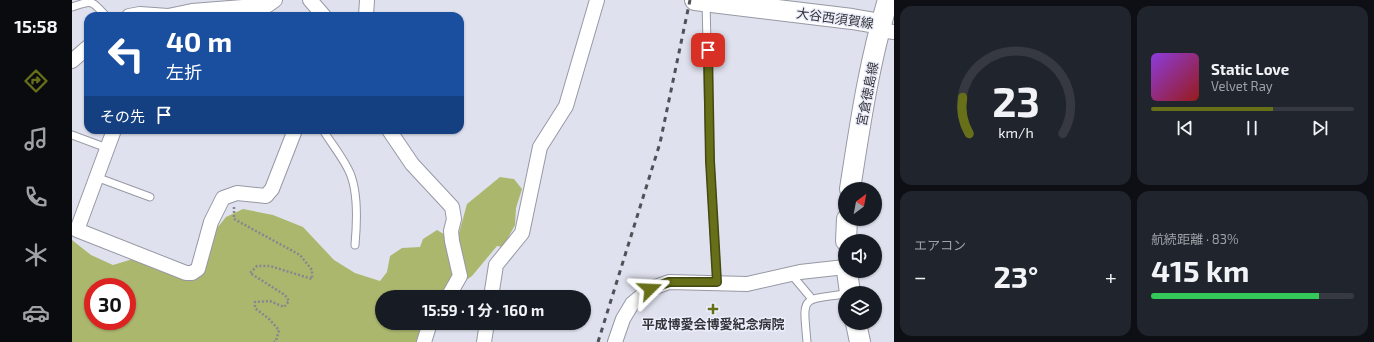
<!DOCTYPE html>
<html lang="ja">
<meta charset="utf-8">
<style>
body{margin:0;font-family:"Exo 2","Noto Sans JP",sans-serif;background:#20242c;color:#f1f3f6;height:100vh;display:flex;flex-direction:column;font-size:15px;white-space:nowrap}
*{box-sizing:border-box;margin:0}
p{font-size:13px;color:#9ea1a6}
.icon{flex:none;width:22px;height:22px;fill:none;stroke:currentColor;stroke-width:2;stroke-linecap:round;stroke-linejoin:round}
.map{position:relative;flex:1;overflow:hidden}
.panel{display:flex;flex-direction:column;gap:6px;padding:6px;background:#0d0f14;width:480px}
.panel>*{flex:none}
.hud{position:absolute;left:12px;top:12px;width:380px;height:122px;border-radius:12px;box-shadow:0 1px 3px #0004;background:#1a4fa0;color:#fff;overflow:hidden}
.needle{width:26px;rotate:32deg}
.controls{position:absolute;left:766px;top:182px;display:grid;gap:8px}
.controls a{display:grid;place-items:center;width:44px;height:44px;border-radius:50%;background:#171b24;box-shadow:0 1px 3px #0004;font-size:20px}
.speed{position:absolute;left:12px;top:278px;display:flex;gap:8px;font-size:20px;font-weight:700;text-align:center}
.speed>*{display:grid;place-content:center;width:52px;height:52px;border-radius:50%;background:#171b24;box-shadow:0 1px 3px #0004;line-height:1}
.speed .limit{border:6px solid #d22;background:#fff;color:#111}
.pin{position:absolute;display:grid;place-items:center;width:34px;height:34px;color:#fff;margin:-17px;border-radius:8px;box-shadow:0 2px 6px #0006}
.me{position:absolute;width:44px;margin:-22px;rotate:69deg;stroke-linejoin:round;filter:drop-shadow(0 0 3px #0008)}
.turn{display:flex;align-items:center;gap:14px;height:84px;padding:0 16px;font-size:18px}
.turn .icon{width:52px;height:52px;stroke-width:2.5}
.turn b{display:block;font-size:28px;line-height:34px}
.then{display:flex;align-items:center;height:38px;padding:0 16px;background:#0003;gap:8px;font-size:15px}
.big{font-size:30px;font-weight:700;line-height:1.1}
.panel .widget{flex:1;display:flex;flex-direction:column;justify-content:center;gap:6px;min-width:0;padding:0 14px;border-radius:12px;background:#20242c}
.panel .dial{align-items:center;gap:0}
.dial svg{height:104px;overflow:visible;fill:none;stroke:#363941;stroke-width:7;stroke-linecap:round;text-anchor:middle}
.dial text{fill:#f1f3f6;stroke:none}
.song{display:flex;align-items:center;gap:12px}
.cover{width:48px;height:48px;border-radius:6px;background:linear-gradient(135deg,hsl(270 70% 55%),hsl(0 70% 35%))}
.played{height:4px;border-radius:2px;background:linear-gradient(90deg,#677018 60%,#363941 60%)}
.keys{display:flex;justify-content:space-around;direction:ltr}
.heat{display:flex;justify-content:space-between;align-items:center;font-size:22px;direction:ltr}
.charge{height:6px;border-radius:3px;background:linear-gradient(90deg,#34c759 83%,#363941 0)}
.panel .tiles{flex:1;display:grid;gap:6px;grid-template-columns:repeat(2,1fr)}
.trip{position:absolute;left:303px;top:290px;width:216px;height:40px;border-radius:20px;background:#171b24;box-shadow:0 1px 3px #0004;font-weight:700;line-height:40px;text-align:center}
main{display:flex;flex:1;min-height:0}
.tabs{display:flex;flex-direction:column;width:72px;justify-content:space-around;align-items:center;background:#090b0e;color:#9ea1a6}
.tabs .icon{width:28px;height:28px}
.tabs .current{color:#677018}
.tabs b{font-size:18px;color:#f1f3f6}
.map>svg:first-child{display:block}
</style>
<main>
<nav class="tabs">
<b>15:58</b>
<svg class="icon current" aria-label="directions" viewBox="0 0 24 24"><path d="M12 3l9 9-9 9-9-9zM9 14v-3h6M13 9l2 2-2 2"/></svg>
<svg class="icon" aria-label="music" viewBox="0 0 24 24"><path d="M9 18V5l10-2v13"/><circle cx="6" cy="18" r="3"/><circle cx="16" cy="16" r="3"/></svg>
<svg class="icon" aria-label="phone" viewBox="0 0 24 24"><path d="M5 4h4l2 5-3 2q2 4 5 5l2-3 5 2v4C11 20 4 13 5 4z"/></svg>
<svg class="icon" aria-label="climate" viewBox="0 0 24 24"><path d="M12 3v18M4 7l16 10M4 17L20 7"/></svg>
<svg class="icon" aria-label="car" viewBox="0 0 24 24"><path d="M5 17H2v-5l4-1 3-4h7l3 4 3 1v5h-3M9 17h6M6 11h13"/><circle cx="7" cy="17" r="2"/><circle cx="17" cy="17" r="2"/></svg>
</nav>
<div class="map">
<svg width="822" height="342" viewBox="0 0 822 342">
<rect width="100%" height="100%" fill="#dfe2ee"/>
<path fill="#acb76e" fill-rule="evenodd" d="M428,177L442,179L450,189L444,208L443,225L431,247L425,246L400,276L370,297H310V323H352L350,342H0V240L19,255L41,265L64,258L113,276L136,259L145,228L154,217L171,209L201,215L231,227L262,260L283,273L308,281L315,272L318,256L330,248L348,247L351,239L365,230L375,236L387,233L395,204ZM21,287H55V321H21Z"/>
<g fill="none" stroke-linecap="round" stroke-linejoin="round">
<defs>
<path id="service" d="M634,3L638,161L645,282
M0,7C21,0 19,0 34,16
M251,130C259,143 269,155 276,169C287,189 285,223 283,245
M0,135L35,148
M24,177L78,197
M719,274L740,299
M735,342C731,296 728,300 773,294"/>
<path id="minor" d="M238,0L252,16
M57,16L68,14L96,16L120,11L196,5L203,0
M294,16L295,0
M809,24L815,31L822,32
M0,61L16,47
M42,130L5,230L114,273H120L126,269L139,222L151,198L165,193L194,196L200,189L223,130
M317,130L340,164L380,207L382,219L379,231L380,241L388,276L376,297
M419,297L424,265L450,233L468,147L494,106L525,0
M352,342L358,323
M412,342L415,323
M543,342L551,319L560,304L578,289L597,282L675,284L728,272L773,267"/>
<path id="secondary" d="M623,0L780,19L809,24
M778,189C788,125 797,62 816,0
M774,241L775,219
M775,271L778,293
M784,323L788,342"/>
</defs>
<use href="#service" stroke="#9699a4" stroke-width="9"/>
<use href="#minor" stroke="#9699a4" stroke-width="16"/>
<use href="#secondary" stroke="#9699a4" stroke-width="22"/>
<path stroke="#85878f" stroke-width="2.5" stroke-dasharray="2 2" stroke-linecap="butt" d="M162,207V219L228,255L240,270V279L198,266H185L178,273L213,295L217,301L212,307L198,301L183,302V308L197,319L207,330L204,341L202,342"/>
<use href="#service" stroke="#fff" stroke-width="7"/>
<use href="#minor" stroke="#fff" stroke-width="14"/>
<use href="#secondary" stroke="#fff" stroke-width="20"/>
<path stroke="#505157" stroke-width="3" stroke-dasharray="5 5" stroke-linecap="butt" d="M526,342L588,143L618,0"/>
</g>
<g fill="none" stroke-linecap="round" stroke-linejoin="round">
<defs>
<path id="route" d="M578,289L597,282H645L638,161L636,50"/>
</defs>
<use href="#route" stroke="#434910" stroke-width="10"/>
<use href="#route" stroke="#677018" stroke-width="7"/>
</g>
<path fill="#677018" stroke="#eceffb" stroke-width="1.5" d="M639 303h4v4h4v4h-4v4h-4v-4h-4v-4h4z"/>
<g text-anchor="middle" stroke-width="3" stroke-linejoin="round" paint-order="stroke">
<g font-size="13" fill="#34353a" stroke="#eceffb">
<text transform="translate(763 18) rotate(8)" y="5">大谷西須賀線</text>
<text transform="translate(795 94) rotate(-79)" y="5">宮倉徳島線</text>
</g>
<g font-size="13" font-weight="bold" fill="#34353a" stroke="#eceffb">
<text x="641" y="329">平成博愛会博愛紀念病院</text>
</g>
</g>
</svg>
<div class="controls">
<a><svg class="needle" viewBox="-14 -14 28 28"><path d="M0-13l5 13h-10z" fill="#e53935"/><path d="M0 13l5-13h-10z" fill="#9ea1a6"/></svg></a>
<a><svg class="icon" aria-label="sound" viewBox="0 0 24 24"><path d="M4 9h4l5-4v14l-5-4H4zM17 9q2 3 0 6"/></svg></a>
<a><svg class="icon" aria-label="layers" viewBox="0 0 24 24"><path d="M12 4l9 5-9 5-9-5zM3 14l9 5 9-5"/></svg></a>
</div>
<div class="speed"><div class="limit">30</div></div>
<div class="pin" style="left:636px;top:50px;background:#d93025"><svg class="icon" aria-label="arrive" viewBox="0 0 24 24"><path d="M6 21V4h12l-3 4 3 4H6"/></svg></div>
<svg class="me" style="left:578px;top:289px" viewBox="-20 -20 40 40"><path d="M0-17L14 15 0 8-14 15z" fill="#677018" stroke="#fff" stroke-width="4"/></svg>
<div class="trip">15:59 · 1 分 · 160 m</div>
<div class="hud">
<div class="turn"><svg class="icon" aria-label="left" viewBox="0 0 24 24"><path d="M17 20v-9H6M10 6l-5 5 5 5"/></svg><div><b>40 m</b>左折</div></div>
<div class="then">その先<svg class="icon" aria-label="arrive" viewBox="0 0 24 24"><path d="M6 21V4h12l-3 4 3 4H6"/></svg></div>
</div>
</div>
<section class="panel">
<div class="tiles">
<div class="widget dial"><svg viewBox="0 0 100 80">
<path d="M14 69A42 42 0 1 1 86 69"/>
<path d="M14 69A42 42 0 0 1 9 41" stroke="#677018"/>
<text x="50" y="56" font-size="32" font-weight="700">23</text>
<text x="50" y="72" font-size="11">km/h</text>
</svg></div>
<div class="widget">
<div class="song"><i class="cover"></i><div><b>Static Love</b><p>Velvet Ray</p></div></div>
<div class="played"></div>
<div class="keys"><svg class="icon" aria-label="previous" viewBox="0 0 24 24"><path d="M18 5L8 12l10 7zM5 5v14"/></svg><svg class="icon" aria-label="pause" viewBox="0 0 24 24"><path d="M8 5v14M16 5v14"/></svg><svg class="icon" aria-label="next" viewBox="0 0 24 24"><path d="M6 5l10 7-10 7zM19 5v14"/></svg></div>
</div>
<div class="widget"><p>エアコン</p>
<div class="heat"><a>−</a><b class="big">23°</b><a>+</a></div>
</div>
<div class="widget"><p>航続距離 · 83%</p><b class="big">415 km</b><div class="charge"></div></div>
</div>
</section>
</main>
